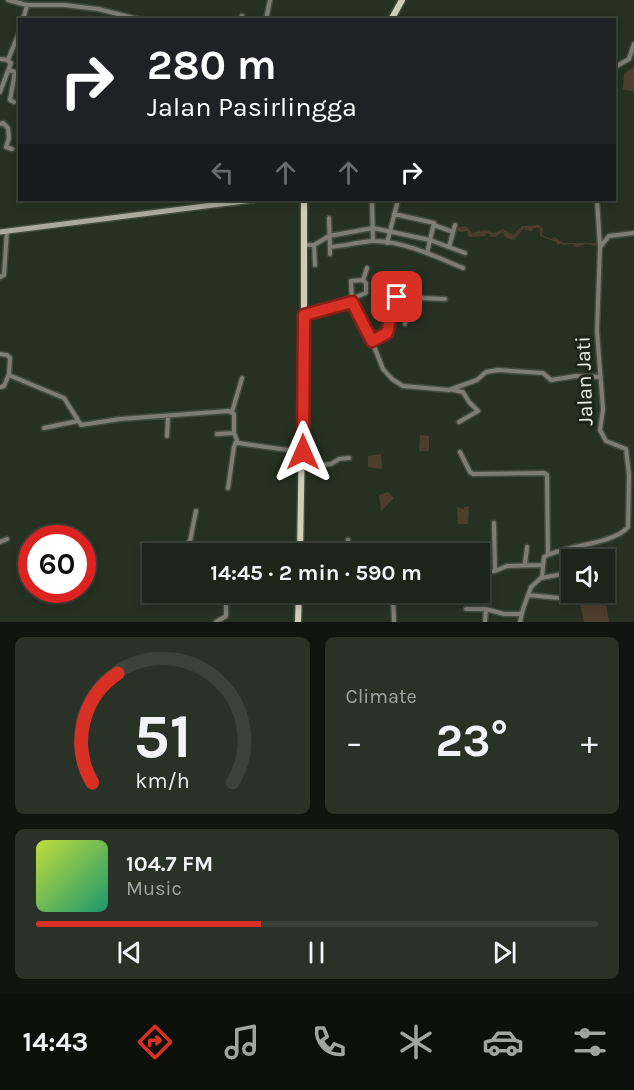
<!DOCTYPE html>
<meta charset="utf-8">
<style>
body{margin:0;font-family:Karla,sans-serif;background:#2a3127;color:#f1f3f6;height:100vh;display:flex;flex-direction:column;font-size:22px;white-space:nowrap}
*{box-sizing:border-box;margin:0}
p{font-size:20px;color:#a0a5a2}
.icon{flex:none;width:33px;height:33px;fill:none;stroke:currentColor;stroke-width:2;stroke-linecap:round;stroke-linejoin:round}
.map{position:relative;height:622px;overflow:hidden}
.panel{display:flex;flex-direction:column;gap:15px;padding:15px;background:#10140e;flex:1}
.panel>*{flex:none}
.top-card{position:absolute;left:18px;top:18px;width:598px;height:183px;border-radius:0px;box-shadow:0 3px 9px #0003,0 0 0 2px #3b4239;background:#202124;color:#fff;overflow:hidden}
.fabs{position:absolute;left:561px;top:549px;display:grid;gap:12px}
.fabs a{display:grid;place-items:center;width:54px;height:54px;border-radius:0px;background:#1d251a;box-shadow:0 3px 9px #0003,0 0 0 2px #3b4239;font-size:30px}
.speed{position:absolute;left:18px;top:525px;display:flex;gap:12px;font-size:30px;font-weight:700;text-align:center}
.speed>*{display:grid;place-content:center;width:78px;height:78px;border-radius:50%;background:#1d251a;box-shadow:0 3px 9px #0003,0 0 0 2px #3b4239;line-height:1}
.speed .limit{border:9px solid #d22;background:#fff;color:#111}
.pin{position:absolute;display:grid;place-items:center;width:51px;height:51px;color:#fff;margin:-26px;border-radius:12px;box-shadow:0 3px 9px #0006}
.me{position:absolute;width:66px;margin:-33px;rotate:0deg;stroke-linejoin:round;filter:drop-shadow(0 0 4px #0008)}
.turn{display:flex;align-items:center;gap:21px;height:126px;padding:0 30px;font-size:27px}
.turn .icon{width:78px;height:78px;stroke-width:2.5}
.turn b{display:block;font-size:42px;line-height:51px}
.lanes{display:flex;align-items:center;height:57px;padding:0 30px;background:#0003;justify-content:center;gap:30px;direction:ltr}
.lanes .off{opacity:.35}
.big{font-size:45px;font-weight:700;line-height:1.1}
.panel .tile{flex:1;display:flex;flex-direction:column;justify-content:center;gap:9px;min-width:0;padding:0 21px;border-radius:9px;background:#2a3127}
.panel .dial{align-items:center;gap:0}
.dial svg{height:156px;overflow:visible;fill:none;stroke:#3b4239;stroke-width:7;stroke-linecap:round;text-anchor:middle}
.dial text{fill:#f1f3f6;stroke:none}
.song{display:flex;align-items:center;gap:18px}
.cover{width:72px;height:72px;border-radius:9px;background:linear-gradient(135deg,hsl(70 70% 55%),hsl(160 70% 35%))}
.played{height:6px;border-radius:3px;background:linear-gradient(90deg,#d93025 40%,#3b4239 40%)}
.keys{display:flex;justify-content:space-around;direction:ltr}
.heat{display:flex;justify-content:space-between;align-items:center;font-size:33px;direction:ltr}
.panel .tiles{flex:1;display:grid;gap:15px;grid-template-columns:1fr 1fr}
.tile:last-child{grid-column:span 2}
.trip{position:absolute;left:142px;top:543px;width:348px;height:60px;border-radius:0px;background:#1d251a;box-shadow:0 3px 9px #0003,0 0 0 2px #3b4239;font-weight:700;line-height:60px;text-align:center}
.tabs{display:flex;height:96px;justify-content:space-around;align-items:center;background:#0c0f0a;color:#a0a5a2}
.tabs .icon{width:42px;height:42px}
.tabs .active{color:#d93025}
.tabs b{font-size:27px;color:#f1f3f6}
.map>svg:first-child{display:block}
</style>
<div class="map">
<svg width="634" height="622" viewBox="0 0 634 622">
<rect width="100%" height="100%" fill="#273122"/>
<path fill="#4d3d2e" d="M634,67V92L623,89L624,73Z
M539,225L543,228L542,235L551,239L554,237L564,243H597L596,246L586,244L576,247L572,244L564,245L561,243L558,245L556,242L540,236V228H533L532,231L525,230L524,228L514,240L505,237L503,232L495,237H490L491,235L486,233L485,236L469,237L467,231L459,232L456,228L466,226L472,233L485,230L494,233L503,229L513,235L522,226Z
M420,435L429,436V451H419Z
M381,454L382,469L368,467V456Z
M388,492L394,498L381,511L379,495Z
M469,506L468,524H458L457,507L464,509V507Z
M604,592L609,622H584L579,600L586,594Z"/>
<g fill="none" stroke-linecap="round" stroke-linejoin="round">
<defs>
<path id="street" d="M8,0L27,5H64L98,9L142,20
M23,20L27,5
M241,20L242,16
M266,20L270,0
M0,59L8,60L20,30
M615,67L629,59L634,44
M9,70L15,72L10,100L14,102
M0,92L11,63L8,61
M0,124L3,123L8,128L9,138L6,147L12,149
M372,200L373,241
M394,214L434,223L427,253
M329,218L330,247C344,246 359,242 372,241C401,240 437,257 463,268
M434,225L453,232
M387,243L398,200
M304,245H314L329,236L373,228L430,240L465,253
M314,245L315,265
M601,246L609,236L634,233
M449,247L455,225
M330,254V247
M0,277L4,275L7,231
M363,280L367,268
M380,288L378,299L393,305
M352,302L351,281L363,280L366,283V293L353,298
M305,315L352,302L368,331L383,369L392,379L403,386L449,390L477,380L486,372L498,370L543,373L551,380L576,376L601,377
M405,324L409,298
M372,341L387,333L396,297L445,299
M0,354L7,355L10,358L9,374L11,376L64,398L81,425L120,419L229,411L234,414V433L238,443L302,452
M0,387L4,386L9,374
M453,390L463,392L469,402L478,411L459,422
M232,412L242,378
M44,428L78,421
M217,434L234,433
M167,436L168,416
M460,452L470,472L473,474L544,473L547,475L548,555
M302,466L331,464L339,459L349,458
M228,488L234,447L236,442
M494,523L495,570
M0,542L7,539
M185,554V545L190,541L196,511
M347,554L348,540
M525,564L527,547
M480,572L495,571L507,566L542,565
M541,578L568,573
M393,594L394,622
M528,595L570,599
M466,609H486
M216,622L226,616V600L233,596V592
M485,622L486,609L504,614H521
M520,622L523,609L531,587L542,577L544,557C563,545 613,545 628,527L629,475L626,449L606,441L600,430L603,409L597,331L600,247L597,200"/>
<path id="secondary" d="M0,232L253,200"/>
<path id="primary" d="M391,20L402,0
M300,554L304,315V200
M298,622L299,592"/>
</defs>
<use href="#street" stroke="#424c3d" stroke-width="7"/>
<use href="#secondary" stroke="#424c3d" stroke-width="8"/>
<use href="#primary" stroke="#424c3d" stroke-width="9"/>
<use href="#street" stroke="#7e7d74" stroke-width="4"/>
<use href="#secondary" stroke="#acaa9c" stroke-width="5"/>
<use href="#primary" stroke="#d0cdbb" stroke-width="6"/>
</g>
<g fill="none" stroke-linecap="round" stroke-linejoin="round">
<defs>
<path id="route" d="M303,452L304,315L352,302L372,341L387,333L395,298L397,297"/>
</defs>
<use href="#route" stroke="#8d1f18" stroke-width="15"/>
<use href="#route" stroke="#d93025" stroke-width="10"/>
</g>
<g text-anchor="middle" stroke-width="6" stroke-linejoin="round" paint-order="stroke">
<g font-size="21" fill="#e9efe5" stroke="#1d2718">
<text transform="translate(584 381) rotate(-92)" y="7">Jalan Jati</text>
</g>
</g>
</svg>
<div class="fabs">
<a><svg class="icon" aria-label="sound" viewBox="0 0 24 24"><path d="M4 9h4l5-4v14l-5-4H4zM17 9q2 3 0 6"/></svg></a>
</div>
<div class="speed"><div class="limit">60</div></div>
<div class="pin" style="left:397px;top:297px;background:#d93025"><svg class="icon" aria-label="arrive" viewBox="0 0 24 24"><path d="M6 21V4h12l-3 4 3 4H6"/></svg></div>
<svg class="me" style="left:303px;top:452px" viewBox="-20 -20 40 40"><path d="M0-17L14 15 0 8-14 15z" fill="#d93025" stroke="#fff" stroke-width="4"/></svg>
<div class="trip">14:45 · 2 min · 590 m</div>
<div class="top-card">
<div class="turn"><svg class="icon" aria-label="right" viewBox="0 0 24 24"><path d="M7 20v-9h11M14 6l5 5-5 5"/></svg><div><b>280 m</b>Jalan Pasirlingga</div></div>
<div class="lanes"><svg class="icon off" aria-label="left" viewBox="0 0 24 24"><path d="M17 20v-9H6M10 6l-5 5 5 5"/></svg><svg class="icon off" aria-label="ahead" viewBox="0 0 24 24"><path d="M12 20V5M6 11l6-6 6 6"/></svg><svg class="icon off" aria-label="ahead" viewBox="0 0 24 24"><path d="M12 20V5M6 11l6-6 6 6"/></svg><svg class="icon" aria-label="right" viewBox="0 0 24 24"><path d="M7 20v-9h11M14 6l5 5-5 5"/></svg></div>
</div>
</div>
<section class="panel">
<div class="tiles">
<div class="tile dial"><svg viewBox="0 0 100 80">
<path d="M14 69A42 42 0 1 1 86 69"/>
<path d="M14 69A42 42 0 0 1 27 13" stroke="#d93025"/>
<text x="50" y="56" font-size="32" font-weight="700">51</text>
<text x="50" y="72" font-size="11">km/h</text>
</svg></div>
<div class="tile"><p>Climate</p>
<div class="heat"><a>−</a><b class="big">23°</b><a>+</a></div>
</div>
<div class="tile">
<div class="song"><i class="cover"></i><div><b>104.7 FM</b><p>Music</p></div></div>
<div class="played"></div>
<div class="keys"><svg class="icon" aria-label="previous" viewBox="0 0 24 24"><path d="M18 5L8 12l10 7zM5 5v14"/></svg><svg class="icon" aria-label="pause" viewBox="0 0 24 24"><path d="M8 5v14M16 5v14"/></svg><svg class="icon" aria-label="next" viewBox="0 0 24 24"><path d="M6 5l10 7-10 7zM19 5v14"/></svg></div>
</div>
</div>
</section>
<nav class="tabs">
<b>14:43</b>
<svg class="icon active" aria-label="directions" viewBox="0 0 24 24"><path d="M12 3l9 9-9 9-9-9zM9 14v-3h6M13 9l2 2-2 2"/></svg>
<svg class="icon" aria-label="music" viewBox="0 0 24 24"><path d="M9 18V5l10-2v13"/><circle cx="6" cy="18" r="3"/><circle cx="16" cy="16" r="3"/></svg>
<svg class="icon" aria-label="phone" viewBox="0 0 24 24"><path d="M5 4h4l2 5-3 2q2 4 5 5l2-3 5 2v4C11 20 4 13 5 4z"/></svg>
<svg class="icon" aria-label="climate" viewBox="0 0 24 24"><path d="M12 3v18M4 7l16 10M4 17L20 7"/></svg>
<svg class="icon" aria-label="car" viewBox="0 0 24 24"><path d="M5 17H2v-5l4-1 3-4h7l3 4 3 1v5h-3M9 17h6M6 11h13"/><circle cx="7" cy="17" r="2"/><circle cx="17" cy="17" r="2"/></svg>
<svg class="icon" aria-label="filters" viewBox="0 0 24 24"><path d="M4 7h16M4 17h16"/><circle cx="9" cy="7" r="2"/><circle cx="15" cy="17" r="2"/></svg>
</nav>
